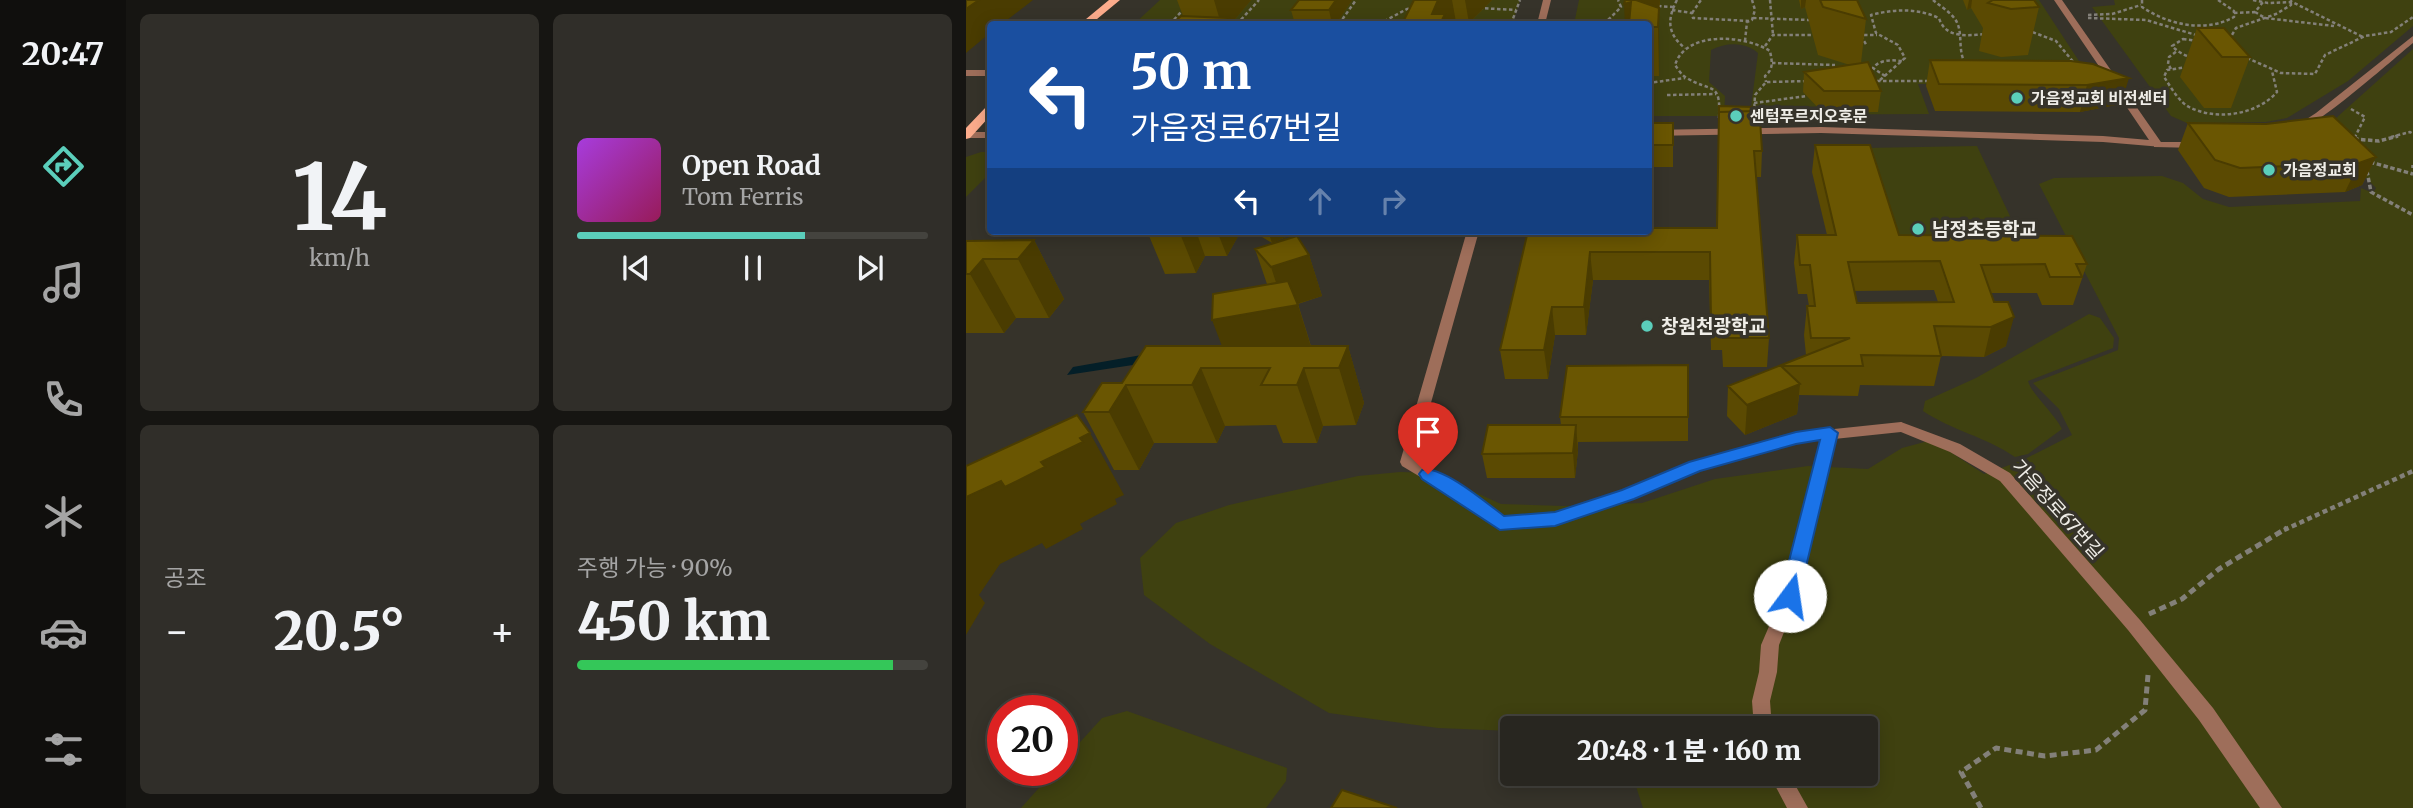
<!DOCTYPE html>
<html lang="ko">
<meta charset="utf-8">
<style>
body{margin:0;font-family:Merriweather,"Noto Sans KR",serif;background:#302e29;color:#f1f3f6;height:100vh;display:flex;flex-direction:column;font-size:26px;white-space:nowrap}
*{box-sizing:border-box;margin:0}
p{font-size:23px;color:#a5a5a5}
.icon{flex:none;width:38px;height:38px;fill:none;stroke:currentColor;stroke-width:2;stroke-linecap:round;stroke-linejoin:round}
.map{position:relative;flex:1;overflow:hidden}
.details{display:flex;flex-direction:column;gap:14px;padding:14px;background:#161512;width:840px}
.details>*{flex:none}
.top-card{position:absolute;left:21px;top:21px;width:665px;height:214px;border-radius:7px;box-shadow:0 4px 18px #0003,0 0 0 2px #44433e;background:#1a4fa0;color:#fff;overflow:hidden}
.speed{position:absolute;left:21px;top:695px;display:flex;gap:14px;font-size:35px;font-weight:700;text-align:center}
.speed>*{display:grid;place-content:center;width:91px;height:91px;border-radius:50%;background:#282620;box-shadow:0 4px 18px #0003,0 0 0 2px #44433e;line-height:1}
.speed .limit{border:10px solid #d22;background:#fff;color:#111}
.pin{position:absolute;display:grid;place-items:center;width:60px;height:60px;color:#fff;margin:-72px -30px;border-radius:50% 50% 50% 0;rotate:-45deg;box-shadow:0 0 7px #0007}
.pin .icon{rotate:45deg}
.me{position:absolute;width:77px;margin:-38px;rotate:14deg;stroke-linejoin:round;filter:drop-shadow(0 0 5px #0008)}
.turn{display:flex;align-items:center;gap:24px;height:147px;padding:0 28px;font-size:32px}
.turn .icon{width:91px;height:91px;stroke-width:2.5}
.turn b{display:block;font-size:49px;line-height:60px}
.lanes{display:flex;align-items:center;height:66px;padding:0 28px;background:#0003;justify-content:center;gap:35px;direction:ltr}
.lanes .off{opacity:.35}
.big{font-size:52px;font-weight:800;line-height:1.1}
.details .widget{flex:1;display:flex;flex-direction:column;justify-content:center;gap:10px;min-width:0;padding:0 24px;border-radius:10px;background:#302e29}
.details .dial{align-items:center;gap:0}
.dial b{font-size:91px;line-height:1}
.song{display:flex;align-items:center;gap:21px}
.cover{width:84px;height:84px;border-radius:10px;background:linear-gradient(135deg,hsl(280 70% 55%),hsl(330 70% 35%))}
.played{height:7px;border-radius:4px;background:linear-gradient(90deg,#5bcebb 65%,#44433e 65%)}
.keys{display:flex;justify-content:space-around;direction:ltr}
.heat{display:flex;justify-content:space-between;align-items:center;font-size:38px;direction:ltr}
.charge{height:10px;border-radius:5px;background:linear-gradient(90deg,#34c759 90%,#44433e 0)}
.details .tiles{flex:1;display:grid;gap:14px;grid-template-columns:repeat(2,1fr)}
.trip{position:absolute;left:534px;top:716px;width:378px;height:70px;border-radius:7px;background:#282620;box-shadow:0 4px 18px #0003,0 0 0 2px #44433e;font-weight:800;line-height:70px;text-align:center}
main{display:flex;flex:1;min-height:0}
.menu{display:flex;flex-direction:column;width:126px;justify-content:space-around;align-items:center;background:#100f0d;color:#a5a5a5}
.menu .icon{width:49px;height:49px}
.menu .selected{color:#5bcebb}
.menu b{font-size:32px;color:#f1f3f6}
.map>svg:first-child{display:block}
</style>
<main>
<nav class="menu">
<b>20:47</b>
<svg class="icon selected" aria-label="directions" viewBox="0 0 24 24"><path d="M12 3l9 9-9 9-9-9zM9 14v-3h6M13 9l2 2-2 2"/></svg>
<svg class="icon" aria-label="music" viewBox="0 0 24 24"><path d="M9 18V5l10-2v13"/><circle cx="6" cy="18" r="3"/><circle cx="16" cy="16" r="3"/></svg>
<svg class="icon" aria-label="phone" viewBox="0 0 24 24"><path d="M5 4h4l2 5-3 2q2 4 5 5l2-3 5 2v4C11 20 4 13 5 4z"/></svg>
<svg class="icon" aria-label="climate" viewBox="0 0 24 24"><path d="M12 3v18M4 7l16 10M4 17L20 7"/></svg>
<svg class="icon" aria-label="car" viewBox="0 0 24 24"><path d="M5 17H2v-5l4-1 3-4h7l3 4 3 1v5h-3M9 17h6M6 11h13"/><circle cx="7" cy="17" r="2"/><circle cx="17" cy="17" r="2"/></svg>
<svg class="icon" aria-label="filters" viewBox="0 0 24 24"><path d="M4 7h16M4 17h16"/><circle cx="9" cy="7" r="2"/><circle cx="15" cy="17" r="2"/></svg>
</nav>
<section class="details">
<div class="tiles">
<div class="widget dial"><b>14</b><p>km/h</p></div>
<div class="widget">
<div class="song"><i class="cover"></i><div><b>Open Road</b><p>Tom Ferris</p></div></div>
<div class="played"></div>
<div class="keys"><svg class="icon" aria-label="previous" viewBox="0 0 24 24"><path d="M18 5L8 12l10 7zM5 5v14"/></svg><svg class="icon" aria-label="pause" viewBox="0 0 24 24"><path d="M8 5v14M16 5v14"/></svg><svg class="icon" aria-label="next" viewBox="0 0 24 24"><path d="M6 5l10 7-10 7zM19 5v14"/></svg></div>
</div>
<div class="widget"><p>공조</p>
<div class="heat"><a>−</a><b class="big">20.5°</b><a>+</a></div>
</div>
<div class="widget"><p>주행 가능 · 90%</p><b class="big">450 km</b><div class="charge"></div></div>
</div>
</section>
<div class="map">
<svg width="1447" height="808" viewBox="0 0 1447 808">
<rect width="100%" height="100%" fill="#36332a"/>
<path fill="#3f4110" d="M194,0H554L546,24H168Z
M613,0H1073L1128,84H952L963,114L784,115L792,53C779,42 761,42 745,50L743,82L759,96L758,116H683L682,24H608Z
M1148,0H1447V26L1382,81L1321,118L1300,122L1221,123L1205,116L1126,7L1149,5Z
M1447,49V808H677L666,774H900V728H546V731L472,728L363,713L244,644L178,595L174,558L210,523L263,505L392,476L434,472L467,473L535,504L597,506L676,503L749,479L842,466L902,469L936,448L966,440L1018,474L1055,461L1106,435L1093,409L1067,383L1152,350L1153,338L1073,184L1088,178L1196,176L1217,183L1237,199L1263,207L1394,201L1395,188L1407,193L1410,188L1371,148L1369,119Z
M1011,146L1058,246L930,248L899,148Z
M15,152H24V173L0,197V157Z
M1123,314L1134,318L1148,338L1147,348L1062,381C1066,395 1088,413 1096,429L1062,454L1049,457C1020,437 985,430 957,411L959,401L1010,378Z
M161,711L321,768L320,781L300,808H55L89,770H96V762L136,718Z"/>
<path fill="#041f28" d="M187,353L180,363L101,375L107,367Z"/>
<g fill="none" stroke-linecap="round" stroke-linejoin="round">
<path stroke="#838079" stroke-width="2.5" stroke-dasharray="3.5 2.5" stroke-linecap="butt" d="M711,0C701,19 701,34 719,48
M804,0L807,35
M967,0C974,6 983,11 989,19C998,32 991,49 999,63
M1176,0V7C1203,25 1239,33 1268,17V11L1252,0
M1287,0L1302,3L1326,2L1397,37
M692,6L707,7
M513,8L550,10
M706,10L726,13L727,18L783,21
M1289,12L1299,18L1368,26
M726,13L735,0
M1268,13L1289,12L1297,2
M1122,15L1146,14L1175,5
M787,18L843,20
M1122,18L1180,20L1230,35
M204,24L226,0
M271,24L293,0
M373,24L390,0
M413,24L441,9L450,8
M545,24L554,0
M638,24L655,7L652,0
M1061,30L1090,41L1109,64
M892,35H911
M895,36L901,46
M1217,39L1247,43L1258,54C1241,63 1220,60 1206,46Z
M1263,40L1270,28L1310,14L1325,5V0
M779,41L781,22L786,20L789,10L786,0
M799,46L807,35H852
M1281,58L1315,73L1349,74L1359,55L1399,36L1425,32L1447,17
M806,63L869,65
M1222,67L1201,70L1198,77C1205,87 1212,101 1223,107C1250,121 1291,115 1311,92L1306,71
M1205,69L1202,64L1203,57L1211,51
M919,76L907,68C914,59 926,60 936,61
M914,80L939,58L932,45L910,33L905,15C928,9 951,8 973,18C980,40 1003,35 1022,34
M905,81H966
M682,83L719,78
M701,95L750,94
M788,103L841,96
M1385,109L1399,117L1389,137
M788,113L789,95L800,82L844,81
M753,118C755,80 745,93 721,78C716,76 712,69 709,65C720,30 779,35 804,51C806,61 808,69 799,76L800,82
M1425,137L1444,132L1447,134"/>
<path stroke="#838079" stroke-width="3.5" stroke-dasharray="4.5 2.5" stroke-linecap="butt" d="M1388,139L1413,141L1432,136
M1389,141L1390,136
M1404,162L1447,174
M1447,165V168
M1401,171L1405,192L1447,215"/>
<path stroke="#838079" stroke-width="4.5" stroke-dasharray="5 3.5" stroke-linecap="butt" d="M1318,530L1447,471"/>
<path stroke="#838079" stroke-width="5" stroke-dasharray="7 4.5" stroke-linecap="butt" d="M1183,614L1216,599L1253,569L1321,528
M1015,808L995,772L1030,748L1079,756L1130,750L1179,710L1182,675"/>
<path fill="#9e6e5a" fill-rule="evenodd" d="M1447,36V43C1428,58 1347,131 1330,130V126L1350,113Z
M1192,142H1232L1237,145L1232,148L1188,147V143Z
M935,422L994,444L1044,473L1174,620L1247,708L1316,808H1294L1233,720L1162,630L1034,481L984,452L930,430L928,427Z
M864,428L871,433L832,596L813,645L811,672L804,701L806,728H788L786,701L793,672L795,645L816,596L857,433Z
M803,774H823L842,808H821Z"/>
<path fill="#9e6e5a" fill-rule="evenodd" d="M577,0H585L579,24H571Z
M1088,0H1096L1197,145L1196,147L1137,142L855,133L682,136V130L855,127L1137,136L1183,140Z
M0,70H24V76H0Z
M0,132H24V138H0Z
M501,231H513L449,460L508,495L538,517L589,513L657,491L724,462L830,433L935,422L942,427L935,432L830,443L734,470L667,499L589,525L535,529L529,527L498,503L436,466L434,462Z"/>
<path fill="#fcac8c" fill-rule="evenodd" d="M143,0H154L125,24H114Z
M20,107H24V116L4,138L0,139V128Z"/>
</g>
<path fill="#5b4a02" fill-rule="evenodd" d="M211,0H285L265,24L217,16Z
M386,0L370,24H329L325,10Z
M448,0H526L503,23L490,22L489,24H436Z
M659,0H694L693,11V76H682V24H659Z
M833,0H891L900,19L895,63L915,91L912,112H856L837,92L838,72L884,65L852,55L839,7L835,9Z
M997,0H1068L1073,7L1062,55L1035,57L1013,51L1017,28L1005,8L1001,10Z
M1231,28L1284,57L1265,108H1238L1214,77Z
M964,60L1105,61L1155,104L1114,112L969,111L960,86Z
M790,119L796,151L795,177H790L803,338L801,367H757L756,350H745L743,280H627L620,335H589L582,379H539L534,350L562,231L751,228Z
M682,123H707V167H682Z
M1222,123L1410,157L1396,185L1379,192L1263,197L1238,188L1212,150Z
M849,145L933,235L1121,264L1107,305H1076L1071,293H1025L1040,346L1018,357L975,356L968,386L894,385L892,396L833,395L831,414L779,435L761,416L762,386L840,355L838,335L841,306H843L841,294H832L828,263L831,235H861L846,172ZM968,290L972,302L891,303L888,291Z
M181,231H275L261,256H239L230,273L199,274Z
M286,231H334L306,243Z
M68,240L98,299L83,318H50L38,333H0V241Z
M289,249L343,255L356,296L332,304L345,346H382L398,403L390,425L357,426L351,443H317L310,425L259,426L251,443H188L173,470H148L117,412L156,383L256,346L301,284Z
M722,365V441L612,442V450L609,478H521L516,454L595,425L594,417Z"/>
<path fill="#4a3c01" d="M13,0H67L36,24H24V33L0,53V9Z
M248,0H285L265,24H255Z
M370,0H386L370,24H366L363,10Z
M472,0H486L490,22L489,24H468L466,14Z
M499,0H526L503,23Z
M670,0H694L693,11V76L692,27Z
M835,0H840L839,7L835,9Z
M1003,0H1006L1005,8L1001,10Z
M665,2L666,24H659L658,4Z
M1163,78L1155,104L1114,112L1121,85Z
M1410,157L1396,185L1379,192L1393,163Z
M213,231H230L239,256L230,273Z
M251,231H275L261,256Z
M302,231H334L306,243Z
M68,240L98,299L83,318L52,259Z
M624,252L627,280L620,335L618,307Z
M343,255L356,296L321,307L332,305L345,347L262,362L246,320L318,307L305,267Z
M17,259L50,318L38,333L4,274Z
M586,307L589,335L582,379L578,350Z
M1048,317L1040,346L1018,357L1025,327Z
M382,346L398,403L390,425L373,368Z
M235,368L259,426L251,443L226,385Z
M338,368L357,426L351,443L331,385Z
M834,384L831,414L779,435L781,405Z
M160,385L188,443L173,470L143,412Z
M610,425L612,450L609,478L607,453Z
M124,433L158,495L149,499L151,504L114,524L117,529L80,549L76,543L34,564L13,595L19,603L0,635V497L75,462L114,438Z"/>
<path fill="#6a5602" stroke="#4a3c01" stroke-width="2" fill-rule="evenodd" d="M0,0H13L0,9Z
M333,0H370L363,10H325Z
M448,0H472L466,14H479L474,24H436Z
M659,0H670L693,8L692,27H682V24H663L665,2L658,4Z
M854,0H891L900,19L857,7Z
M1027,0H1068L1073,7L1045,9L1022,3Z
M215,16L262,18L255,24H206Z
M1231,28H1258L1284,57H1256Z
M964,60L1105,61L1127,64L1163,78L1121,85L973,84Z
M902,62L915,91H858L838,72Z
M753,106L788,107V111L753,112Z
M790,111V119H794L796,151H788L803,338H757V321H745L744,252H624L618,307H586L578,350H534L562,231H682V228H751L753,112Z
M1367,116L1410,157L1393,163L1274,168L1249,160L1222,123L1300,124Z
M682,123H707V145H682Z
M849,145H904L933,235L1106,236L1121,264H1110L1116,277H1084L1079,264L1015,265L1028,302H1042L1048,317L1025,327L968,326L975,356L895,355L897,366H815L834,384L781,405L762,386L884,338H845L841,306H849L844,265H834L831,235H870ZM974,261L988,302L891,303L882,262Z
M331,236L343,255L305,267L289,249Z
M68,240L52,259H17L4,274H0V241Z
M322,281L332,305L246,320L247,294Z
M180,346H382L373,368H338L331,385H295L304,368H235L226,385H160L143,412H117L136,383H156Z
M722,365V417H594L601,366Z
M111,415L124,433L114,438L117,442L75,462L79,467L39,487L35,481L0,497V466Z
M522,425H610L607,453L516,454Z
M376,790L431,808H365Z"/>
<path fill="#1a73e8" stroke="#114b97" stroke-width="2" d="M864,427L872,433L833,596L831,601L824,603L817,601L814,596L854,440L830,444L734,471L668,499L589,526L534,530L456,479L453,474L456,470C475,464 522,504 538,516L589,512L656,490L723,462L830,432Z"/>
<g fill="#5bcebb" stroke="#36332a" stroke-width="2.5">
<circle cx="1051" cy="98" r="7"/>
<circle cx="770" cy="116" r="7"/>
<circle cx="1303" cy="170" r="7"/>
<circle cx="952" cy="229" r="7"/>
<circle cx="681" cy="326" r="7"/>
</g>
<g text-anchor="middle" stroke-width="7" stroke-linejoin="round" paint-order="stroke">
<g font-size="16" font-weight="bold" fill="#efede7" stroke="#36332a" text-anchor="start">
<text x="1065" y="104">가음정교회 비전센터</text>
<text x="784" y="122">센텀푸르지오후문</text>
<text x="1317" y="176">가음정교회</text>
</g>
<g font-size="19" font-weight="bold" fill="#efede7" stroke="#36332a" text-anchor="start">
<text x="966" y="236">남정초등학교</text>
<text x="695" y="333">창원천광학교</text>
</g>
<g font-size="19" fill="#efede7" stroke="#36332a">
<text transform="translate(1092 509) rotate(48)" y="7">가음정로67번길</text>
</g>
</g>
</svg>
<div class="speed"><div class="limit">20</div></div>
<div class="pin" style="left:462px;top:474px;background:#d93025"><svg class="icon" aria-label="arrive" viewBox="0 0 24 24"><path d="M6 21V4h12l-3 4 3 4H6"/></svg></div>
<svg class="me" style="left:824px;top:596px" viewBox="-20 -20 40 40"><circle r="19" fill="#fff"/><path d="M0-13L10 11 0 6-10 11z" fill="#1a73e8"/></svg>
<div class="trip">20:48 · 1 분 · 160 m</div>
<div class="top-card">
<div class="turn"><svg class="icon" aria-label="left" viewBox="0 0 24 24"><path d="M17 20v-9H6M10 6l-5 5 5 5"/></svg><div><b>50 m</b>가음정로67번길</div></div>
<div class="lanes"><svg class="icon" aria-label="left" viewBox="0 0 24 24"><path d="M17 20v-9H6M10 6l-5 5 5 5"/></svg><svg class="icon off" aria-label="ahead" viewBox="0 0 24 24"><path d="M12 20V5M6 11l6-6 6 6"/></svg><svg class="icon off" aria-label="right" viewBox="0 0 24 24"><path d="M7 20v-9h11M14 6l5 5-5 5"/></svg></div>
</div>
</div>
</main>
